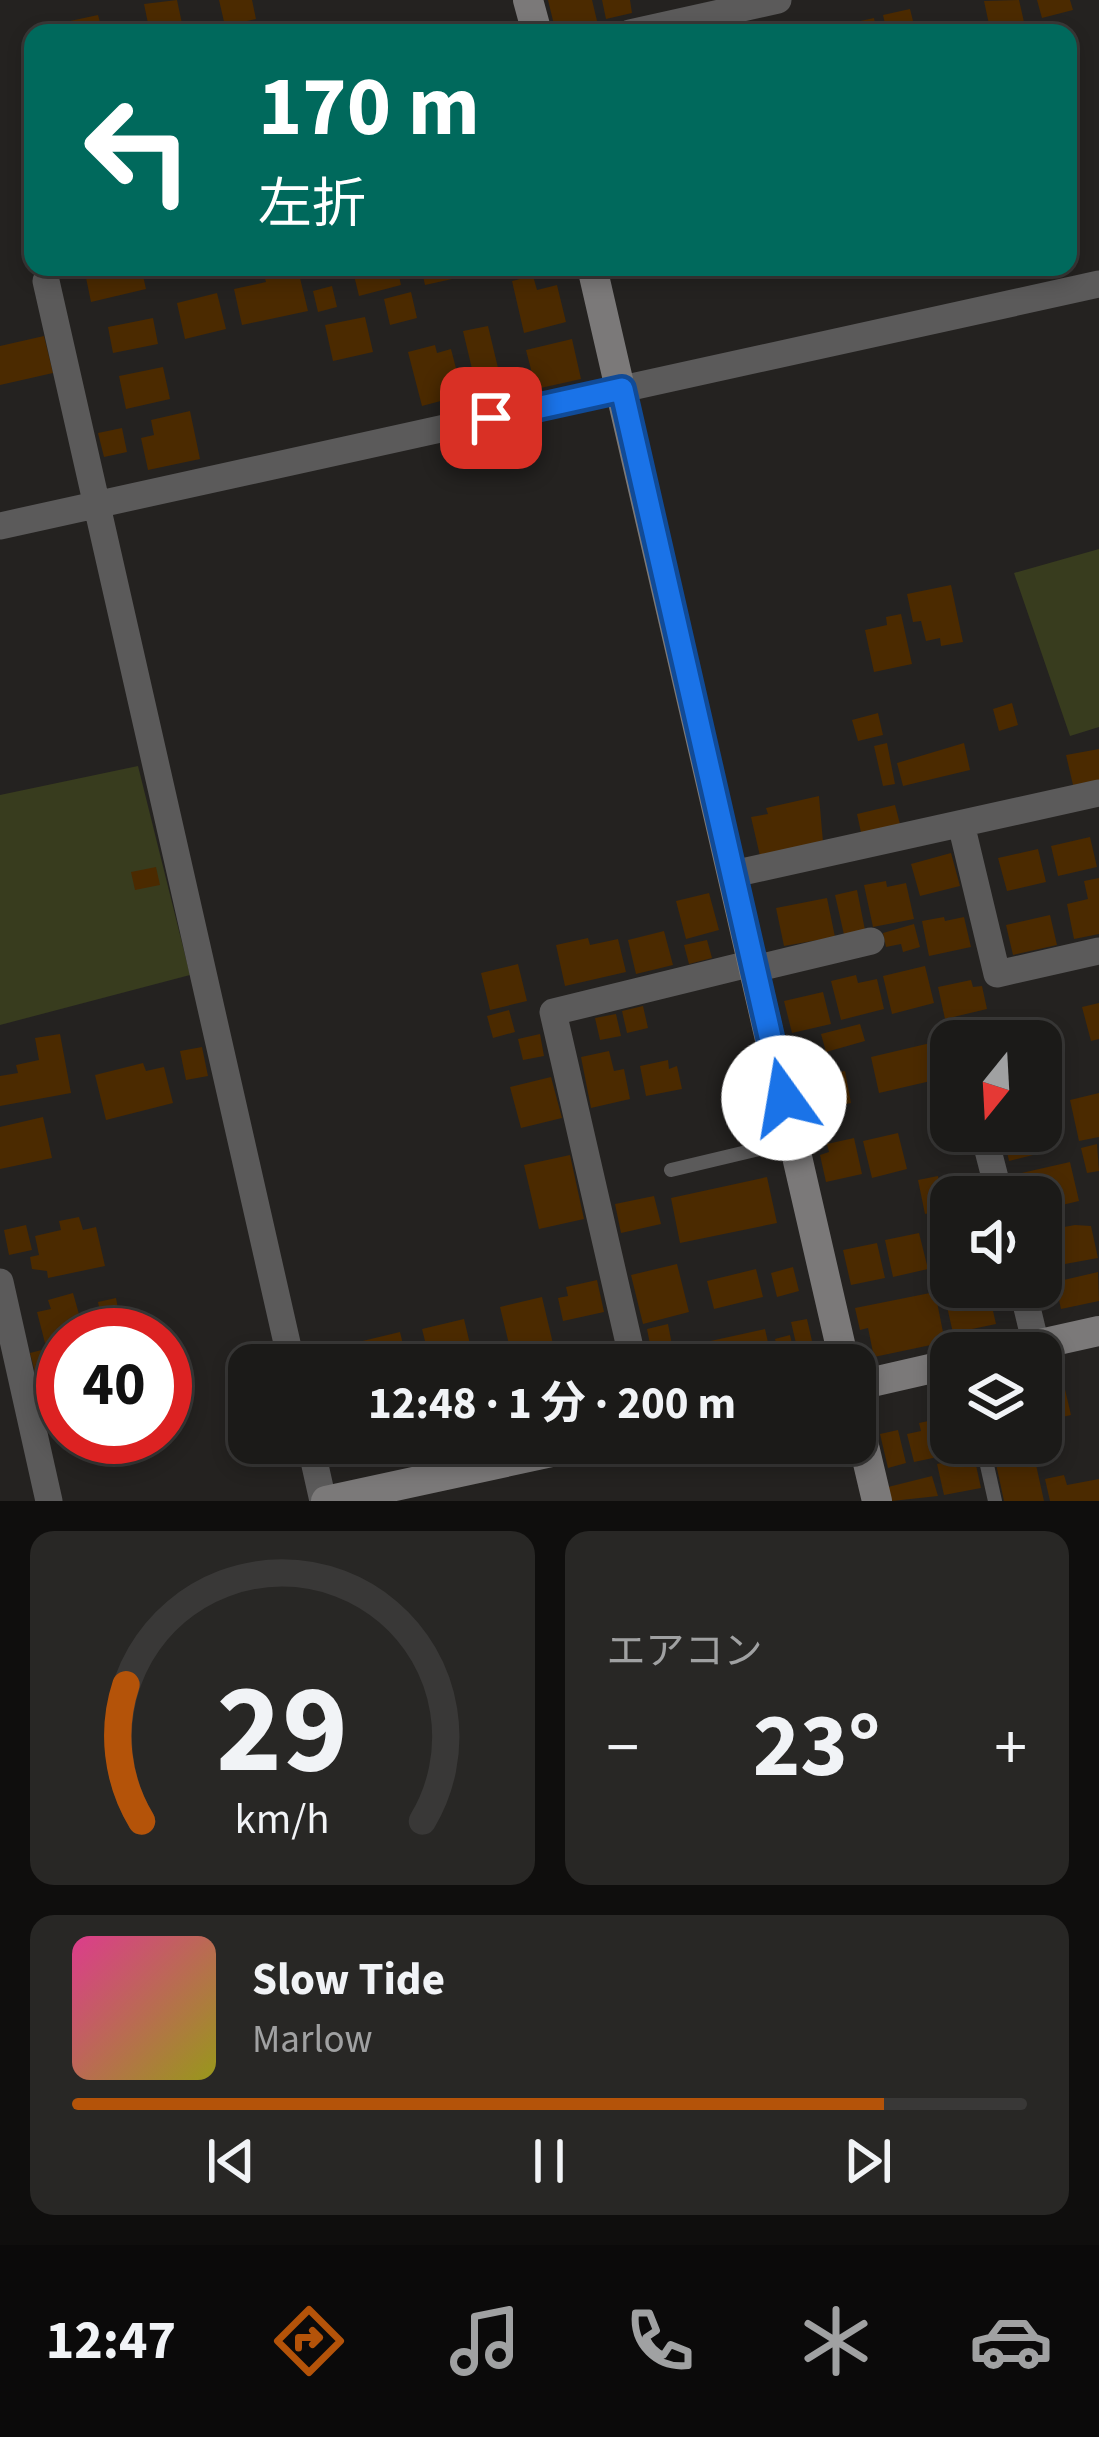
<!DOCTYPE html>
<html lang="ja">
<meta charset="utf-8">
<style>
body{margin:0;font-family:"Source Sans 3","Noto Sans JP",sans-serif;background:#282725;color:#f1f3f6;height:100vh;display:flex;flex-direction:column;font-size:45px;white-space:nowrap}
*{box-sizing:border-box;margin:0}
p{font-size:39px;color:#a0a1a2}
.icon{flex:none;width:66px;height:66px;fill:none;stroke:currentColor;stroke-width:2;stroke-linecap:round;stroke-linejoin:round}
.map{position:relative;height:1501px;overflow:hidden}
.sheet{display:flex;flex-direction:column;gap:30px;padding:30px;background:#0f0e0d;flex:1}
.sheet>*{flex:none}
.top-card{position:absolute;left:24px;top:24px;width:1053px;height:252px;border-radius:24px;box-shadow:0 6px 18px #0003,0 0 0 3px #393837;background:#00695c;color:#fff;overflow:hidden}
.needle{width:78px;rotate:198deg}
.buttons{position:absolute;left:930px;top:1020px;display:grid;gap:24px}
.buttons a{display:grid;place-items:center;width:132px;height:132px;border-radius:24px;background:#1b1a18;box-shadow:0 6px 18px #0003,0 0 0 3px #393837;font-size:60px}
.speed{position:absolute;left:36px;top:1308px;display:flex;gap:24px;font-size:60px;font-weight:700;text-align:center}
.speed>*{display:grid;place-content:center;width:156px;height:156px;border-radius:50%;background:#1b1a18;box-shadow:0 6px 18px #0003,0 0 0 3px #393837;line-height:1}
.speed .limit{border:18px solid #d22;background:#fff;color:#111}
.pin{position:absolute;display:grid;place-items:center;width:102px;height:102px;color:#fff;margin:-51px;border-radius:24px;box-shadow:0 6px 18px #0006}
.me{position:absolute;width:132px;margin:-66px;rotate:347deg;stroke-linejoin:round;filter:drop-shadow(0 0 9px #0008)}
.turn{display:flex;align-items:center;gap:42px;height:252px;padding:0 36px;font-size:54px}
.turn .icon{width:156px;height:156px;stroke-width:2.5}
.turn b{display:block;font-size:84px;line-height:102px}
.big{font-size:90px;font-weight:700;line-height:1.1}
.sheet .card{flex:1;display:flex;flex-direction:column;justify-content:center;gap:18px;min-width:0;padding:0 42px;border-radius:24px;background:#282725}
.sheet .dial{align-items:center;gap:0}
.dial svg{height:312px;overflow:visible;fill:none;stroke:#393837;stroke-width:7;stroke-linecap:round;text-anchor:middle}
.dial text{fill:#f1f3f6;stroke:none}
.song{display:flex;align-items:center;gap:36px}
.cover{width:144px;height:144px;border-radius:18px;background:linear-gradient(135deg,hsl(330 70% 55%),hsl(60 70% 35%))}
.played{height:12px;border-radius:6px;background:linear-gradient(90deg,#b45309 85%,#393837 85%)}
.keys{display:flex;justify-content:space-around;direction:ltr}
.heat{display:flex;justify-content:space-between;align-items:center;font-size:66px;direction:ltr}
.sheet .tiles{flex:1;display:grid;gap:30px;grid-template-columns:1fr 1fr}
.card:last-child{grid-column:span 2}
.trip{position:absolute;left:228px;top:1344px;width:648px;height:120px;border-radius:24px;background:#1b1a18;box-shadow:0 6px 18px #0003,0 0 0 3px #393837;font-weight:700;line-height:120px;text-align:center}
.tabs{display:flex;height:192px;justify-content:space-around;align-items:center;background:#0b0a0a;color:#a0a1a2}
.tabs .icon{width:84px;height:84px}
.tabs .active{color:#b45309}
.tabs b{font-size:54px;color:#f1f3f6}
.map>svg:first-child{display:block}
</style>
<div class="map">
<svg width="1099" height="1501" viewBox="0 0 1099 1501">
<rect width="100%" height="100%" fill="#242220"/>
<path fill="#383c1e" d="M1099,549V727L1070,736L1014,573Z
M138,766L190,975L0,1025V795Z"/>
<path fill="#4b2a00" d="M177,0L184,33H150L144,4Z
M219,0H252L256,19L225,26Z
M548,0H592L598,25L556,33Z
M602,0H630L632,13L606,19Z
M1019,0L1024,22L990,29L984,1Z
M1037,0H1070L1073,10L1042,18Z
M910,9L916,33H887L883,15Z
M98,15L103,33H73L70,21Z
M874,18L877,33H815V31Z
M141,267L146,289L91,302L84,268Z
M352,267H397L401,285L359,296Z
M421,267H483L484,272L425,285Z
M283,270L284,278L299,274L308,311L242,325L234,289L266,282L264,275Z
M533,276L537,290L557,285L566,322L524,333L512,281Z
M332,286L337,307L318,312L313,291Z
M411,292L417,318L390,325L384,299Z
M217,293L226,329L185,339L177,303Z
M365,317L373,352L333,361L325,325Z
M153,318L158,344L113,353L108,327Z
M488,326L498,368L473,373L463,331Z
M44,336L53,373L0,385V346Z
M572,339L581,379L536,389L526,350Z
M435,345L437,353L451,349L463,395L422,406L408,352Z
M163,367L170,399L126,409L119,376Z
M190,411L200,459L148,470L141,438L154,435L151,420Z
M122,428L127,452L104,457L98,433Z
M951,585L963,642L941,646L940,638L926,641L921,621L913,622L907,594Z
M901,614L912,664L874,672L865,630L887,625L886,617Z
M1012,703L1018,725L999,731L993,709Z
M878,713L883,735L858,741L852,720Z
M887,743L895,784L883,786L874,746Z
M964,743L970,770L903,786L897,763Z
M1099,749V780L1073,785L1066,755Z
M819,796L823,842L760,856L751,817L768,814L766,808Z
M895,805L901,828L862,837L857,814Z
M1090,837L1097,867L1058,876L1051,846Z
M1038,849L1046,882L1007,891L998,858Z
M951,853L960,886L920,896L911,864Z
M156,867L160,885L135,890L131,872Z
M1099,878V934L1074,939L1067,904L1088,899L1084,881Z
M886,881L887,887L906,883L914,919L873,927L864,885Z
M857,890L866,935L845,939L835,895Z
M709,893L719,930L686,939L676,901Z
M827,898L835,937L784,946L776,908Z
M1050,915L1057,945L1013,955L1006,925Z
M944,917L945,921L964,917L971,947L929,956L922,921Z
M914,924L920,947L903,952L901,944L886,947L883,933Z
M664,931L673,965L636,974L628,940Z
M588,938L590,945L618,939L626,972L565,986L556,945Z
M707,940L712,958L689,964L684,945Z
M518,964L527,1001L490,1010L481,973Z
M925,966L934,1003L892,1014L883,976Z
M856,975L858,983L877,979L884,1009L841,1020L831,981Z
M971,980L973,987L982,986L987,1009L945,1019L938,987Z
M823,992L831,1024L792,1033L784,1001Z
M1099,1003V1039L1091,1041L1082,1007Z
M643,1006L648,1028L627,1033L622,1011Z
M509,1010L515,1032L493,1038L487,1016Z
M616,1014L621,1036L600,1040L595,1018Z
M860,1024L865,1041L826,1052L821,1034Z
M60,1034L71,1093L0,1106V1076L18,1073L16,1065L39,1060L35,1038Z
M540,1034L544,1056L523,1060L518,1039Z
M939,1041L948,1077L879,1093L871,1057Z
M202,1047L208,1076L186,1080L180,1051Z
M609,1051L614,1071L624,1069L630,1099L591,1108L581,1057Z
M668,1060L669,1069L677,1066L682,1089L646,1096L640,1066Z
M143,1063L146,1071L164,1067L173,1103L106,1120L95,1075Z
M845,1071L851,1103L807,1112L801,1080Z
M551,1077L562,1118L521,1128L510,1087Z
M1050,1084L1058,1119L1041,1122V1086Z
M1099,1093V1137L1079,1141L1070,1100Z
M43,1117L52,1158L0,1169V1127Z
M1036,1131L1041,1153L1009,1161L1004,1138Z
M898,1133L907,1169L872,1178L863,1141Z
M854,1138L862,1174L826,1182L820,1155L829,1152L827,1144Z
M1097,1144L1099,1171L1087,1173L1081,1148Z
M570,1155L584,1219L539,1229L524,1165Z
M1070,1162L1079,1201L1041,1210V1197H1018L1013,1175Z
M938,1176L945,1210L925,1214L918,1180Z
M767,1177L777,1223L680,1243L671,1198Z
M654,1196L661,1224L621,1233L615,1204Z
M79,1217L83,1230L96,1227L105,1266L48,1278L47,1271L32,1269L30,1257L39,1255L35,1236L61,1230L59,1221Z
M26,1225L32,1250L9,1255L4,1230Z
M1075,1225L1091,1226L1098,1258L1054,1266L1047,1230Z
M919,1233L928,1269L893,1277L885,1240Z
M951,1234V1271L940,1274L931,1238Z
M877,1243L885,1278L851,1285L843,1250Z
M677,1264L689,1312L643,1324L631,1275Z
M793,1267L799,1291L777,1297L771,1273Z
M756,1269L763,1297L714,1309L707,1281Z
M1098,1272L1099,1301L1061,1309L1055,1282Z
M597,1280L604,1312L563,1321L558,1298L568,1296L566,1287Z
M962,1287L963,1295L988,1289L996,1324L953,1333L943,1289Z
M935,1292L945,1342L874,1357L868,1328L860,1330L855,1308Z
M73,1293L84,1332L45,1343L37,1312L51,1309L48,1300Z
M542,1297L558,1365H514L500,1307Z
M116,1298L121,1324L103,1327L98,1302Z
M464,1319L475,1365H431L422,1329Z
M807,1319L817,1363L801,1365L791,1322Z
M668,1324L672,1345L651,1349L647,1329Z
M765,1329L773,1365H711L706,1342Z
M400,1332L408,1365H355L350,1344Z
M790,1335L797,1365H781L775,1339Z
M611,1342L615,1362L594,1365L590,1347Z
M696,1343L702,1365H652L650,1354Z
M57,1346L61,1366L35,1372L30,1353Z
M1064,1385L1071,1415L1041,1422V1391Z
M951,1416V1443H969L971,1450L914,1462L907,1434L921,1431L919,1423Z
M898,1430L906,1463L888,1468L880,1434Z
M1033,1451L1044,1501H1004L995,1459Z
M974,1456L981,1488L944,1495L937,1464Z
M1064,1475L1067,1485L1099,1479V1501H1050L1045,1479Z
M932,1476L938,1496L892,1501L888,1487Z"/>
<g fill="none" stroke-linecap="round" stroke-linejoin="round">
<path stroke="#5b5a5a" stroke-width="14" d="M671,1170L793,1141
M982,1443L995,1501"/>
<path stroke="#5b5a5a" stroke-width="27" d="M630,33L778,0
M46,281L292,1365
M0,526L1099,284
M962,828L997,974L1099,951
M733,874L1099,793
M754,969L871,941
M983,1131L1000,1197
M0,1282L49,1501
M1022,1287L1036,1345
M634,1365L553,1012L753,963
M310,1443L323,1501"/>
<path stroke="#7b7979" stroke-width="30" d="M528,0L537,33
M592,267L845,1365
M1000,1353L1099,1331
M855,1386L951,1364
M855,1408L877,1501
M326,1501L593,1443"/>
</g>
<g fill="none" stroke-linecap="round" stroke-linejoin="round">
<defs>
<path id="route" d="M491,418L622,389L784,1098"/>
</defs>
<use href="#route" stroke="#114b97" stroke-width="30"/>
<use href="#route" stroke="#1a73e8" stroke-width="21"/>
</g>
</svg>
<div class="buttons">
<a><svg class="needle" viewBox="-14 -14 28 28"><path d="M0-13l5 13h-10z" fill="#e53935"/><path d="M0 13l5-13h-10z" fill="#a0a1a2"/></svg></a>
<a><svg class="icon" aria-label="sound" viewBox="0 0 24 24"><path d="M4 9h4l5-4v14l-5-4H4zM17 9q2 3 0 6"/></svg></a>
<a><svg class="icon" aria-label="layers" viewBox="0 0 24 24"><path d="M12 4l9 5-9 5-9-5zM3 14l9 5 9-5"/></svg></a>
</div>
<div class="speed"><div class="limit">40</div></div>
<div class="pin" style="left:491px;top:418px;background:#d93025"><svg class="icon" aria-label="arrive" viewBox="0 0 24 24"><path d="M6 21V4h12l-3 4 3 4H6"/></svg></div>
<svg class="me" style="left:784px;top:1098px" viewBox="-20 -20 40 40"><circle r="19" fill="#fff"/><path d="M0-13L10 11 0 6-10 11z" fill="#1a73e8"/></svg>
<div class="trip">12:48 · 1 分 · 200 m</div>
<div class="top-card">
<div class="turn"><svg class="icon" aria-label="left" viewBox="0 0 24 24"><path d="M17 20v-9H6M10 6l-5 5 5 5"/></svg><div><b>170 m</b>左折</div></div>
</div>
</div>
<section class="sheet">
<div class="tiles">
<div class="card dial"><svg viewBox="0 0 100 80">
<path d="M14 69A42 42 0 1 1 86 69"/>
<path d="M14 69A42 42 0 0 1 10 34" stroke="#b45309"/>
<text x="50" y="56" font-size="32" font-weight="700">29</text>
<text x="50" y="72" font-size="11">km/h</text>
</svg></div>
<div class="card"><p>エアコン</p>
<div class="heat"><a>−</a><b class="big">23°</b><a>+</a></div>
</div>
<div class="card">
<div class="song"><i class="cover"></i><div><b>Slow Tide</b><p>Marlow</p></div></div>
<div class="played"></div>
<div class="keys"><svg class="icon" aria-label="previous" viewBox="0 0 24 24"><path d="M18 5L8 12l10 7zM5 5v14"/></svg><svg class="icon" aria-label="pause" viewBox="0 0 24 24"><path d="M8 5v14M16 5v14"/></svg><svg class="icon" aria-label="next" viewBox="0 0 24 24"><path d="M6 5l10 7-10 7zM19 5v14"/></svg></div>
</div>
</div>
</section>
<nav class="tabs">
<b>12:47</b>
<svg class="icon active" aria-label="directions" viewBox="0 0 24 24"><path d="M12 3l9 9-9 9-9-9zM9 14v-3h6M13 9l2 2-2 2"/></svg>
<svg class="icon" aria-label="music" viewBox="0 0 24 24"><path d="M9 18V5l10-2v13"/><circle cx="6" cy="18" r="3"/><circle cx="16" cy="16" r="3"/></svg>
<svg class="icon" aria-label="phone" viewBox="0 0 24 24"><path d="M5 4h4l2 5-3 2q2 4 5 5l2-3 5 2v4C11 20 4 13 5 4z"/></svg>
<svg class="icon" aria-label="climate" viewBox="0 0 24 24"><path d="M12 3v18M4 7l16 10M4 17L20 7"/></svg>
<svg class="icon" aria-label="car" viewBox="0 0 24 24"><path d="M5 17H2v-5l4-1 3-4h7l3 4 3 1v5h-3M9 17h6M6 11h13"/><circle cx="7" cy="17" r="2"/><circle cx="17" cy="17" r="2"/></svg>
</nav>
